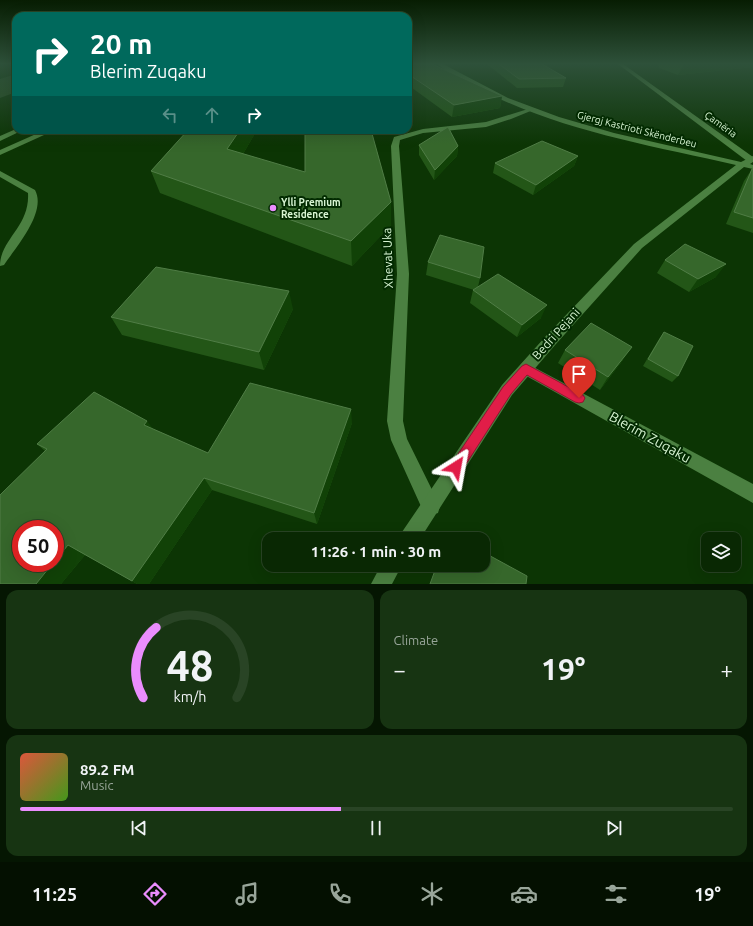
<!DOCTYPE html>
<meta charset="utf-8">
<style>
body{margin:0;font-family:Ubuntu,sans-serif;background:#173412;color:#f1f3f6;height:100vh;display:flex;flex-direction:column;font-size:15px;white-space:nowrap}
*{box-sizing:border-box;margin:0}
p{font-size:13px;color:#99a69a}
.icon{flex:none;width:22px;height:22px;fill:none;stroke:currentColor;stroke-width:2;stroke-linecap:round;stroke-linejoin:round}
.map{position:relative;height:584px;overflow:hidden}
.drawer{display:flex;flex-direction:column;gap:6px;padding:6px;background:#051602;flex:1}
.drawer>*{flex:none}
.top-card{position:absolute;left:12px;top:12px;width:400px;height:122px;border-radius:12px;box-shadow:0 4px 16px #0002,0 0 0 1px #294425;background:#00695c;color:#fff;overflow:hidden}
.controls{position:absolute;left:701px;top:532px;display:grid;gap:8px}
.controls a{display:grid;place-items:center;width:40px;height:40px;border-radius:8px;background:#092803;box-shadow:0 4px 16px #0002,0 0 0 1px #294425;font-size:20px}
.speed{position:absolute;left:12px;top:520px;display:flex;gap:8px;font-size:20px;font-weight:700;text-align:center}
.speed>*{display:grid;place-content:center;width:52px;height:52px;border-radius:50%;background:#092803;box-shadow:0 4px 16px #0002,0 0 0 1px #294425;line-height:1}
.speed .limit{border:6px solid #d22;background:#fff;color:#111}
.pin{position:absolute;display:grid;place-items:center;width:34px;height:34px;color:#fff;margin:-41px -17px;border-radius:50% 50% 50% 0;rotate:-45deg;box-shadow:0 0 4px #0007}
.pin .icon{rotate:45deg}
.me{position:absolute;width:44px;margin:-22px;rotate:34deg;stroke-linejoin:round;filter:drop-shadow(0 0 3px #0008)}
.turn{display:flex;align-items:center;gap:14px;height:84px;padding:0 12px;font-size:18px}
.turn .icon{width:52px;height:52px;stroke-width:2.5}
.turn b{display:block;font-size:28px;line-height:34px}
.lanes{display:flex;align-items:center;height:38px;padding:0 12px;background:#0003;justify-content:center;gap:20px;direction:ltr}
.lanes .off{opacity:.35}
.big{font-size:30px;font-weight:700;line-height:1.1}
.drawer .tile{flex:1;display:flex;flex-direction:column;justify-content:center;gap:6px;min-width:0;padding:0 14px;border-radius:12px;background:#173412}
.drawer .dial{align-items:center;gap:0}
.dial svg{height:104px;overflow:visible;fill:none;stroke:#294425;stroke-width:7;stroke-linecap:round;text-anchor:middle}
.dial text{fill:#f1f3f6;stroke:none}
.song{display:flex;align-items:center;gap:12px}
.cover{width:48px;height:48px;border-radius:6px;background:linear-gradient(135deg,hsl(10 70% 55%),hsl(100 70% 35%))}
.played{height:4px;border-radius:2px;background:linear-gradient(90deg,#ea8dfd 45%,#294425 45%)}
.keys{display:flex;justify-content:space-around;direction:ltr}
.heat{display:flex;justify-content:space-between;align-items:center;font-size:22px;direction:ltr}
.drawer .tiles{flex:1;display:grid;gap:6px;grid-template-columns:1fr 1fr}
.tile:last-child{grid-column:span 2}
.trip{position:absolute;left:262px;top:532px;width:228px;height:40px;border-radius:12px;background:#092803;box-shadow:0 4px 16px #0002,0 0 0 1px #294425;font-weight:700;line-height:40px;text-align:center}
.tabs{display:flex;height:64px;justify-content:space-around;align-items:center;background:#041001;color:#99a69a}
.tabs .icon{width:28px;height:28px}
.tabs .active{color:#ea8dfd}
.tabs b{font-size:18px;color:#f1f3f6}
.map>svg:first-child{display:block}
</style>
<div class="map">
<svg width="753" height="584" viewBox="0 0 753 584">
<rect width="100%" height="100%" fill="#0c3504"/>
<path fill="#294f22" d="M16,74V92L0,98V79Z"/>
<g fill="none" stroke-linecap="round" stroke-linejoin="round">
<path fill="#4b8041" fill-rule="evenodd" d="M618,64H623L753,157V161H747Z
M528,109L533,110L511,119L486,127L423,133L400,140L399,146L409,274L403,421L407,439L440,506L438,513L431,515L424,513L391,440L387,421L397,274L391,146L394,137L423,129L486,122Z
M16,129L23,130L0,141V136Z
M45,130H55L0,155V150Z
M0,171L35,190C47,212 16,247 4,265L0,266C0,239 30,227 28,193L0,177Z
M526,363L753,484V503L521,373L519,369L521,365Z"/>
<path fill="#4b8041" fill-rule="evenodd" d="M437,64H443L508,98L559,117L614,133L741,162L753,156V162L750,164L753,165V169L744,167L642,248L556,344L512,395L420,539H399L402,532L502,385L546,336L634,244L736,165C648,145 555,130 474,86C462,79 448,73 437,64Z
M381,565H402L392,584H371Z"/>
</g>
<path fill="#235617" d="M408,64L502,96L500,108L452,117L408,85Z
M487,64H542L566,78L563,87L517,88Z
M659,64H753V67L678,75L659,68Z
M188,130H257L243,154L391,202V225L352,266L160,193L151,171Z
M419,145L458,146L457,156L434,180L419,155Z
M578,156L574,166L533,195L493,173L495,163Z
M752,169H753V233L726,224L744,181Z
M665,260L716,277L689,292L657,273Z
M428,262L480,278L478,287L541,318L517,337L470,303L473,290H474L426,275Z
M293,309L264,370L122,335L111,317Z
M664,332L678,376L672,382L643,366L659,339Z
M565,350L623,360L600,390L558,363Z
M352,423L317,524L212,490L149,584H137L85,555L61,584H0L45,451L37,444L153,429L208,453Z"/>
<path fill="#114207" d="M684,64H753V67L678,75Z
M502,96L500,108L452,117L454,105Z
M240,130H257L233,171L227,149Z
M458,146L457,156L434,180L435,170Z
M578,156L574,166L533,195L536,185Z
M391,202V225L352,266L351,241Z
M726,264L716,277L689,292L698,279Z
M289,291L293,309L264,370L259,352Z
M547,305L541,318L517,337L522,325Z
M632,347L623,360L600,390L608,377Z
M351,409L352,423L317,524L314,513Z
M147,421L157,434L144,425Z
M204,478L212,490L149,584H137L132,581Z
M68,545L85,555L61,584H36L53,563H55V561Z"/>
<path fill="#36672b" stroke="#507d46" d="M408,64H432L502,96L454,105L408,74Z
M499,64H542L566,78L519,79Z
M448,127L458,146L435,170L419,145Z
M188,130H240L227,149L305,172V130H371L391,202L351,241L151,171Z
M542,141L578,156L536,185L495,163Z
M752,169H753V218L734,212Z
M440,235L484,247L480,278L428,262Z
M685,244L726,264L698,279L665,260Z
M156,267L289,291L259,352L111,317Z
M498,274L547,305L522,325L473,290Z
M591,323L632,347L608,377L565,350Z
M664,332L693,346L678,376L648,359Z
M250,383L351,409L314,513L204,478L132,581L68,545L55,561V529H21V563H53L36,584H0V495L47,449L37,444L94,392L147,421L144,425L208,453Z
M448,533L460,539H446Z
M483,552L527,576L526,584H430L437,565H483Z"/>
<linearGradient id="sky" x2="0" y2="1"><stop stop-color="#071d02"/><stop offset="0.44" stop-color="#2e513a"/><stop offset="1" stop-color="#2e513a" stop-opacity="0"/></linearGradient>
<rect width="753" height="145" fill="url(#sky)"/>
<path fill="#e11d48" stroke="#92132f" d="M526,364L583,395L585,398L583,402L579,403L575,402L527,375L511,394L461,472L456,474L452,472L450,467L452,463L503,387L522,366Z"/>
<circle fill="#ea8dfd" stroke="#022a00" stroke-width="1.5" cx="273" cy="208" r="4"/>
<g text-anchor="middle" stroke-width="4" stroke-linejoin="round" paint-order="stroke">
<g font-size="10" fill="#d8f5d3" stroke="#022a00">
<text transform="translate(721 124) rotate(36)" y="4">Çamëria</text>
<text transform="translate(637 129) rotate(14)" y="4">Gjergj Kastrioti Skënderbeu</text>
</g>
<g font-size="10" font-weight="bold" fill="#d8f5d3" stroke="#022a00" text-anchor="start">
<text x="281" y="206">Ylli Premium<tspan x="281" dy="12">Residence</tspan></text>
</g>
<g font-size="12" fill="#d8f5d3" stroke="#022a00">
<text transform="translate(388 258) rotate(-92)" y="4">Xhevat Uka</text>
<text transform="translate(556 334) rotate(-48)" y="4">Bedri Pejani</text>
</g>
<g font-size="14" fill="#d8f5d3" stroke="#022a00">
<text transform="translate(650 437) rotate(29)" y="5">Blerim Zuqaku</text>
</g>
</g>
</svg>
<div class="controls">
<a><svg class="icon" aria-label="layers" viewBox="0 0 24 24"><path d="M12 4l9 5-9 5-9-5zM3 14l9 5 9-5"/></svg></a>
</div>
<div class="speed"><div class="limit">50</div></div>
<div class="pin" style="left:579px;top:398px;background:#d93025"><svg class="icon" aria-label="arrive" viewBox="0 0 24 24"><path d="M6 21V4h12l-3 4 3 4H6"/></svg></div>
<svg class="me" style="left:456px;top:467px" viewBox="-20 -20 40 40"><path d="M0-17L14 15 0 8-14 15z" fill="#e11d48" stroke="#fff" stroke-width="4"/></svg>
<div class="trip">11:26 · 1 min · 30 m</div>
<div class="top-card">
<div class="turn"><svg class="icon" aria-label="right" viewBox="0 0 24 24"><path d="M7 20v-9h11M14 6l5 5-5 5"/></svg><div><b>20 m</b>Blerim Zuqaku</div></div>
<div class="lanes"><svg class="icon off" aria-label="left" viewBox="0 0 24 24"><path d="M17 20v-9H6M10 6l-5 5 5 5"/></svg><svg class="icon off" aria-label="ahead" viewBox="0 0 24 24"><path d="M12 20V5M6 11l6-6 6 6"/></svg><svg class="icon" aria-label="right" viewBox="0 0 24 24"><path d="M7 20v-9h11M14 6l5 5-5 5"/></svg></div>
</div>
</div>
<section class="drawer">
<div class="tiles">
<div class="tile dial"><svg viewBox="0 0 100 80">
<path d="M14 69A42 42 0 1 1 86 69"/>
<path d="M14 69A42 42 0 0 1 24 15" stroke="#ea8dfd"/>
<text x="50" y="56" font-size="32" font-weight="700">48</text>
<text x="50" y="72" font-size="11">km/h</text>
</svg></div>
<div class="tile"><p>Climate</p>
<div class="heat"><a>−</a><b class="big">19°</b><a>+</a></div>
</div>
<div class="tile">
<div class="song"><i class="cover"></i><div><b>89.2 FM</b><p>Music</p></div></div>
<div class="played"></div>
<div class="keys"><svg class="icon" aria-label="previous" viewBox="0 0 24 24"><path d="M18 5L8 12l10 7zM5 5v14"/></svg><svg class="icon" aria-label="pause" viewBox="0 0 24 24"><path d="M8 5v14M16 5v14"/></svg><svg class="icon" aria-label="next" viewBox="0 0 24 24"><path d="M6 5l10 7-10 7zM19 5v14"/></svg></div>
</div>
</div>
</section>
<nav class="tabs">
<b>11:25</b>
<svg class="icon active" aria-label="directions" viewBox="0 0 24 24"><path d="M12 3l9 9-9 9-9-9zM9 14v-3h6M13 9l2 2-2 2"/></svg>
<svg class="icon" aria-label="music" viewBox="0 0 24 24"><path d="M9 18V5l10-2v13"/><circle cx="6" cy="18" r="3"/><circle cx="16" cy="16" r="3"/></svg>
<svg class="icon" aria-label="phone" viewBox="0 0 24 24"><path d="M5 4h4l2 5-3 2q2 4 5 5l2-3 5 2v4C11 20 4 13 5 4z"/></svg>
<svg class="icon" aria-label="climate" viewBox="0 0 24 24"><path d="M12 3v18M4 7l16 10M4 17L20 7"/></svg>
<svg class="icon" aria-label="car" viewBox="0 0 24 24"><path d="M5 17H2v-5l4-1 3-4h7l3 4 3 1v5h-3M9 17h6M6 11h13"/><circle cx="7" cy="17" r="2"/><circle cx="17" cy="17" r="2"/></svg>
<svg class="icon" aria-label="filters" viewBox="0 0 24 24"><path d="M4 7h16M4 17h16"/><circle cx="9" cy="7" r="2"/><circle cx="15" cy="17" r="2"/></svg>
<b>19°</b>
</nav>
